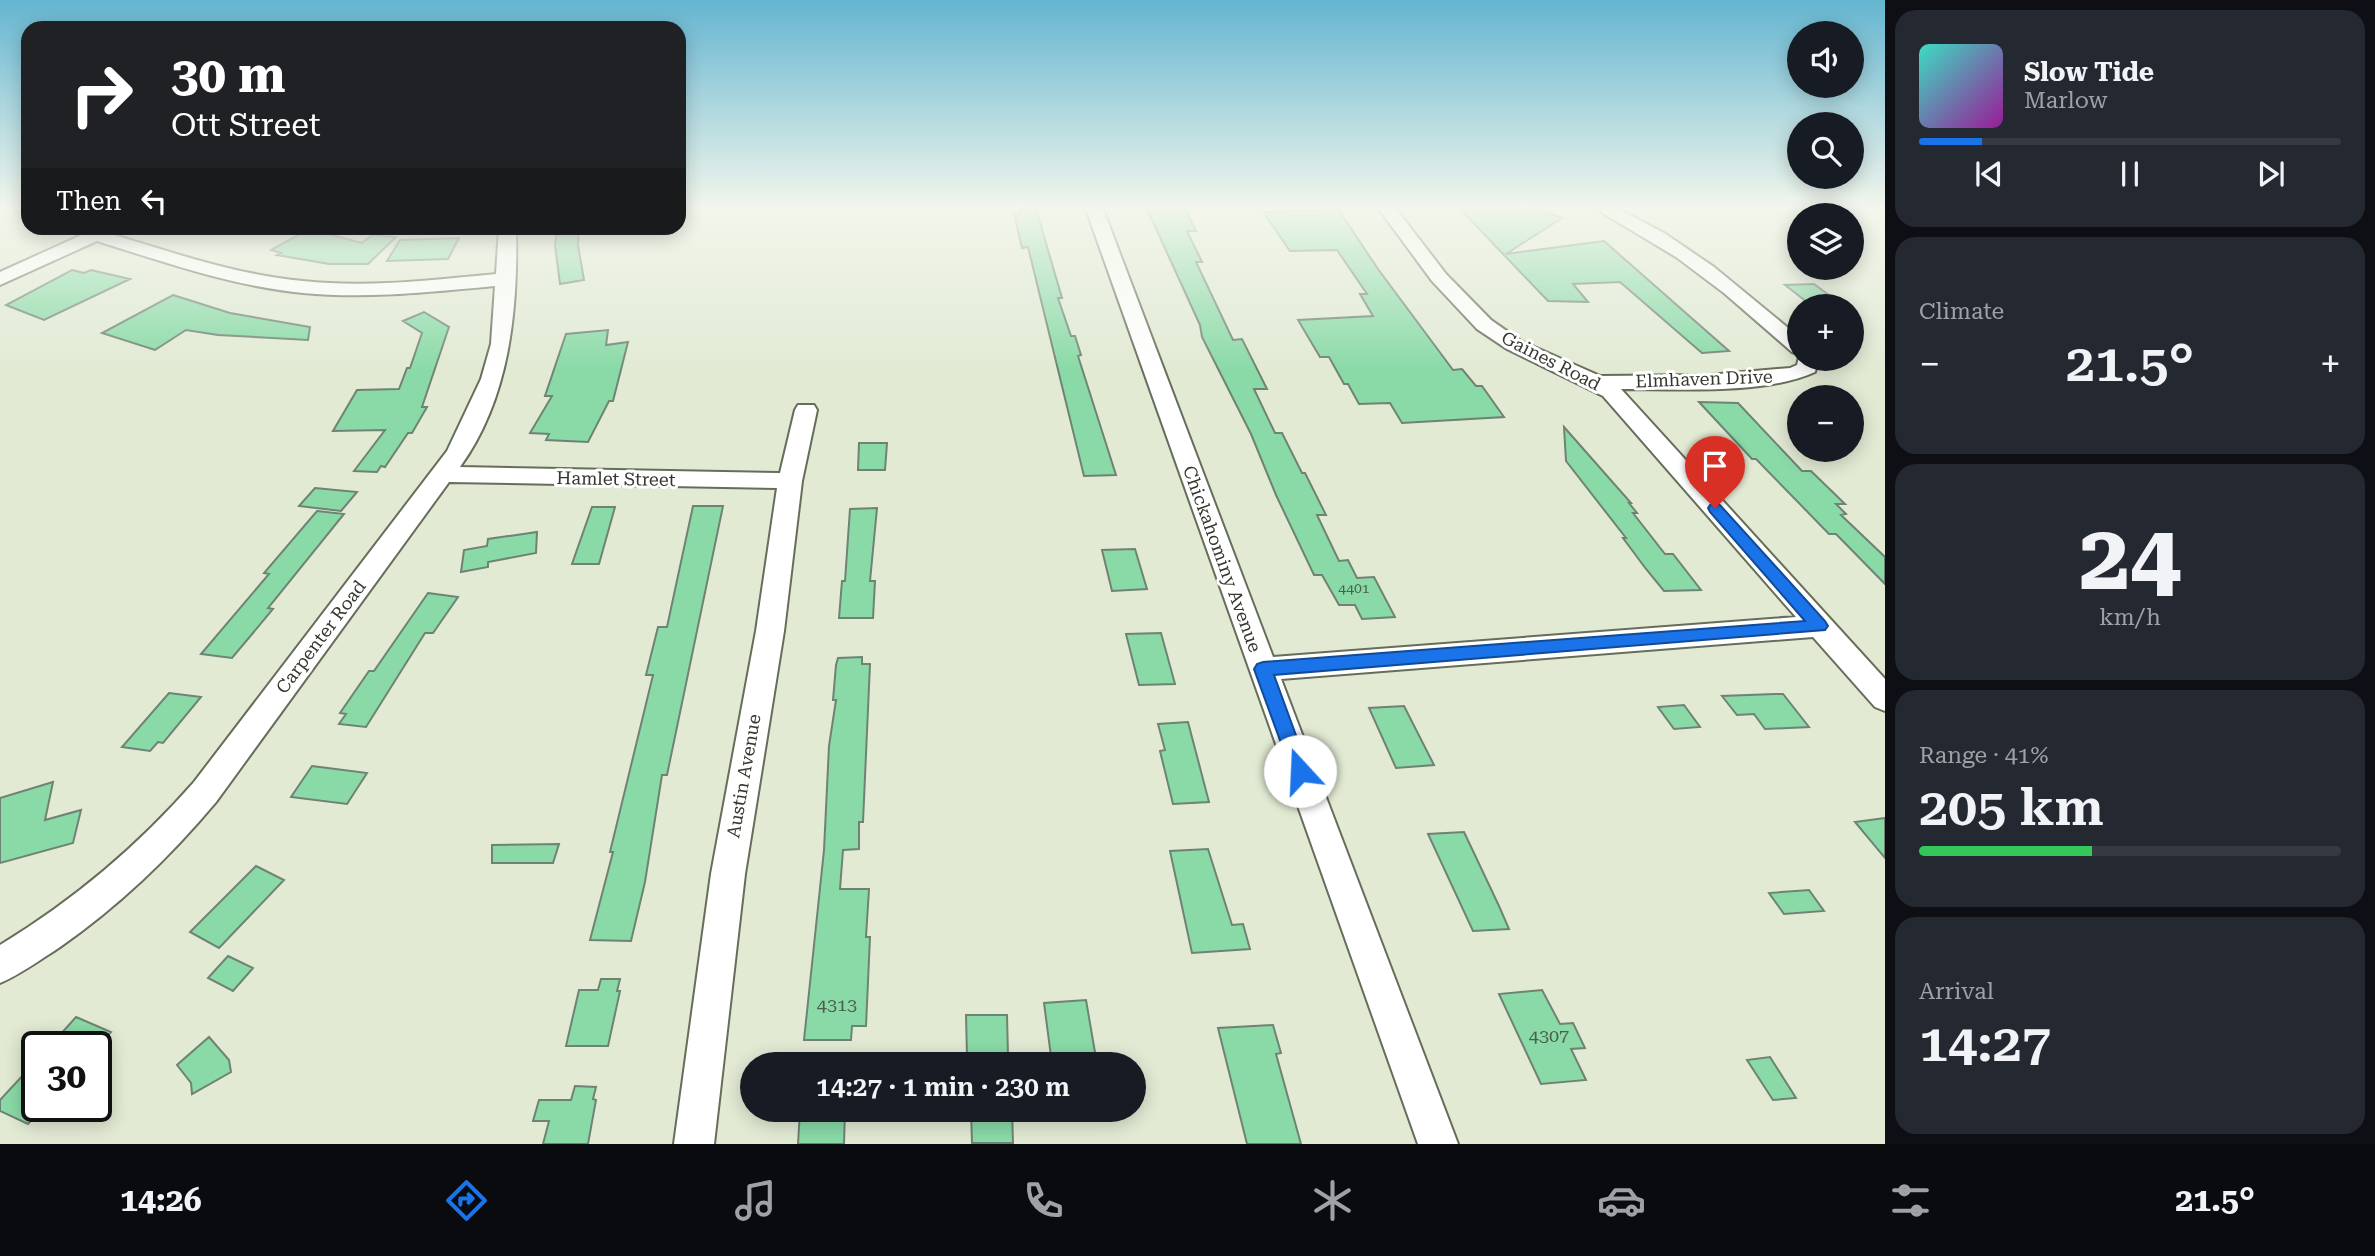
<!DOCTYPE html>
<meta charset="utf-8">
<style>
body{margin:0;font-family:"Roboto Serif",serif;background:#242831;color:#f1f3f6;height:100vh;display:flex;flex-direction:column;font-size:26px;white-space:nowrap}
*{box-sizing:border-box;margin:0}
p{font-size:23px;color:#9ea1a6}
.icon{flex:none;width:38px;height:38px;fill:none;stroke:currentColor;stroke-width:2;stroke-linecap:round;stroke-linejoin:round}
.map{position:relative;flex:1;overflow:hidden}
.sheet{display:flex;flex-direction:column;gap:10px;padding:10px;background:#0d0f14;width:490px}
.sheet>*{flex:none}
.top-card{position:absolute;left:21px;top:21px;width:665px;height:214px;border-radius:21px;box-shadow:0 4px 18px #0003;background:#202124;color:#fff;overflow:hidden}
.fabs{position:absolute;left:1787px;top:21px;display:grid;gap:14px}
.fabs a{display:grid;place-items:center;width:77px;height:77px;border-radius:50%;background:#171b24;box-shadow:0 4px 18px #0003;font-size:35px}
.speed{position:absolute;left:21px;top:1031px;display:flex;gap:14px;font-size:35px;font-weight:700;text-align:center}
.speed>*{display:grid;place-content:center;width:91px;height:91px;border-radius:50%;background:#171b24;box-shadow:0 4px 18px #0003;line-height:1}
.speed .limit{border:4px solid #111;border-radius:10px;background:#fff;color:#111}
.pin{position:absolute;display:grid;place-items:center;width:60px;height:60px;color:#fff;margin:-72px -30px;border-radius:50% 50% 50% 0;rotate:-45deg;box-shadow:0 0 7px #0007}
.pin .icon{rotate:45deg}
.me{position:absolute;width:77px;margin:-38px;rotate:340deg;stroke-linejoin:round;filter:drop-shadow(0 0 5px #0008)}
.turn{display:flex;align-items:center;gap:24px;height:147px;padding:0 35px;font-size:32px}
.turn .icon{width:91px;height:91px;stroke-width:2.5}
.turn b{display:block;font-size:49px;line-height:60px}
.then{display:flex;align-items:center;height:66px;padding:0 35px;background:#0003;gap:14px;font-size:26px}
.big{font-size:52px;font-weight:600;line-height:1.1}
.sheet .widget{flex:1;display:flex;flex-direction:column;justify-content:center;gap:10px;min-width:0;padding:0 24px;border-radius:21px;background:#242831}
.sheet .dial{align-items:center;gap:0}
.dial b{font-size:91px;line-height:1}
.song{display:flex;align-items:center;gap:21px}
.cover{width:84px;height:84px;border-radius:10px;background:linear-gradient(135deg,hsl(170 70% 55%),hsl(300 70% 35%))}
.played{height:7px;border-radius:4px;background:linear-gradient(90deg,#1a73e8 15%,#363941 15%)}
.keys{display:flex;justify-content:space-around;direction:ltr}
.heat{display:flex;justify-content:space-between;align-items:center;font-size:38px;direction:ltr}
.charge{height:10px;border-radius:5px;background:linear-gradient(90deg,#34c759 41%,#363941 0)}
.trip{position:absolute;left:740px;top:1052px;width:406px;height:70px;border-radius:35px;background:#171b24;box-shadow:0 4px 18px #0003;font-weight:600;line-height:70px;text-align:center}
.tabs{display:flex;height:112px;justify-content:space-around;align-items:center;background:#090b0e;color:#9ea1a6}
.tabs .icon{width:49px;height:49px}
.tabs .selected{color:#1a73e8}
.tabs b{font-size:32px;color:#f1f3f6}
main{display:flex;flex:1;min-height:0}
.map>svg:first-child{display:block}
</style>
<main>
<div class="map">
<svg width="1885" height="1144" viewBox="0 0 1885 1144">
<rect width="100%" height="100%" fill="#e2ead4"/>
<path fill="#8adaa7" stroke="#6f8375" stroke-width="2" d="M1019,209H1036L1062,298H1058L1071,336H1075L1081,355L1078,356L1116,475L1084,476L1028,247L1022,248L1014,214H1020Z
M1147,209H1185L1196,231H1187L1202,262H1196L1233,340L1242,339L1267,389H1254L1275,433H1282L1302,473H1305L1326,515H1317L1339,561L1348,560L1357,578L1374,577L1395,617L1362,619L1355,605H1339L1322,575H1314L1276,495L1251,434L1202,337L1200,325Z
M1338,209L1378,269L1453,370L1462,369L1476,386H1482L1504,417L1402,423L1390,403L1359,404L1348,384H1344L1329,357H1320L1298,320L1373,316L1360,294H1367L1337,250L1290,251L1263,212Z
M1460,209H1538L1562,218L1506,254L1604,241L1729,351L1702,353L1620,282L1573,284L1588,302L1548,301Z
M557,228H579L578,245L584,280L560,284L555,245Z
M309,229L362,243L372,235L396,237L368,264H329L277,255L281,253L271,250Z
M459,238L448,259L387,261L400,240Z
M72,270L84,273L91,270L130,279L44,320L6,305Z
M1814,284L1844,306H1812L1785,285Z
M173,295L230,313L310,327L308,340L218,335L186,330L155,350L102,333Z
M424,312L449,327L422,407H427L412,433H408L385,467L381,466L377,472L354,471L385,430L333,431L357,390L399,389L407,368H410L422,333L403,321Z
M608,330L606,345L628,342L613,401H609L588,442L546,440L549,434L530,433L552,396H545L566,334Z
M1699,402L1738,403L1802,471H1811L1845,504H1836L1846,514L1841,515L1885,557V584L1836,534H1829L1756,459H1752Z
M1564,427L1631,503H1629L1637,513H1633L1665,554H1673L1701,590L1664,591L1646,569L1623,538H1626L1566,461Z
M859,443H887L885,470H858Z
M315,488L357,492L341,511L299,506Z
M693,506H723L667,775H662L645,882L631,941L590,940L613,852H610L653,675H646L658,627H667Z
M592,507H615L599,564H572Z
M877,508L870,581H875L873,618H839L842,581H845L850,509Z
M317,511L344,514L268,608L273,609L232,658L201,654L269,574L264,573Z
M537,532L536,553L488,562V567L461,572L464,550L487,546L488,539Z
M1135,549L1147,589L1112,591L1102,550Z
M428,593L458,597L433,633H425L366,727L339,724L346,714L340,713L369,671H374Z
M1161,633L1175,684L1139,685L1126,634Z
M862,657V664H870L863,822H859V849L843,850L840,889H869L866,937H870L866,1026H852L851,1040H804L824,850L829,746L836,700H833L836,665L838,658Z
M169,693L201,697L163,743L158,742L150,751L122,747Z
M1775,694H1783L1809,727L1765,729L1754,714L1737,715L1722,696Z
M1684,705L1700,727L1674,729L1658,707Z
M1404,706L1434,765L1396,768L1369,708Z
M1188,722L1209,802L1173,804L1160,751L1165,750L1158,724Z
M312,766L367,773L347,804L291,797Z
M53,782L45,820L81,810L73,843L0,863V798Z
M1885,818V858L1855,822Z
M1464,832L1499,906L1509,929L1473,931L1428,834Z
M559,844L553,863H492V845Z
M1208,849L1232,925L1243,924L1250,949L1192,953L1170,851Z
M256,866L284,880L219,948L190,932Z
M1809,890L1824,911L1784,914L1769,893Z
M228,956L253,968L233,991L208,978Z
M601,979H620L617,991H620L608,1046H566L579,990H598Z
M1542,990L1560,1024L1573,1023L1585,1048L1571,1049L1586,1080L1541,1084L1499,994Z
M1086,1000L1097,1064H1052L1044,1003Z
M966,1015H1007L1008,1056L967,1057Z
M76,1017L111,1032L97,1046H50Z
M1273,1025L1281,1053L1276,1054L1301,1144H1247L1218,1028Z
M209,1037L229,1060L231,1072L192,1094L191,1083L177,1065Z
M1770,1057L1796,1098L1773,1100L1747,1060Z
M37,1060V1114L28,1124L0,1111V1100Z
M575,1086L596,1087L593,1099L596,1100L588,1144H543L549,1121H533L539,1100H571Z
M800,1110H845L844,1144H798Z
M971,1110H1012L1013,1143H972Z"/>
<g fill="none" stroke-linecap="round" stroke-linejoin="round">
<defs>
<path id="minor" d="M1086,209H1103L1273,657L1796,617L1603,396L1507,349L1477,329L1432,281L1379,209H1396L1446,274L1491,320L1521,341L1600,376L1708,375L1790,368L1797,365L1799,357L1818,359L1815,372C1765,395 1676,389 1621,389L1885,679V711L1875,707L1813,637L1281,679L1458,1144H1418Z
M1596,209H1619L1664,233L1714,267L1799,337V354L1792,352L1724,293L1676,257Z
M97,228H118L111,234C174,253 237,275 303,281C368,288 432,280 496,274L499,228H516C518,309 510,398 460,467L780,473L795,410L798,405H814L817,410L802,481L784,631L745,874L714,1144H674L711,874L756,631L777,488L449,482L216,802C170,857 119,906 60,947C40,960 21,974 0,983V945C74,900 137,847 194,782L447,451L481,379L491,344L495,286C431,292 367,299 303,293C232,286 164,262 97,241L0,285V272Z"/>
</defs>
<use href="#minor" stroke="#666d5a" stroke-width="4"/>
<use href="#minor" fill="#fff" fill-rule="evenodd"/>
</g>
<linearGradient id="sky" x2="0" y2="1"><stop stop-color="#64b5d0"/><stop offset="0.56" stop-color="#f2f6ec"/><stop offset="1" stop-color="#f2f6ec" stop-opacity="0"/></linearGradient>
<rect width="1885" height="370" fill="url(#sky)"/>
<path fill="#1a73e8" stroke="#114b97" stroke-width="2" d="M1715,503L1720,505L1825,621L1828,626L1825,630L1274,675L1309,771L1306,776L1300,779L1293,776L1254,669L1257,664L1263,662L1805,621L1710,512L1708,508L1710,505Z"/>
<g text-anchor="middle" stroke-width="6" stroke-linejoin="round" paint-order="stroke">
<g font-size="14" fill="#4a604c">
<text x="1354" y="593">4401</text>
</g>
<g font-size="18" fill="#34372e" stroke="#fff">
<text transform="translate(1551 361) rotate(27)" y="6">Gaines Road</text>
<text transform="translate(1704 379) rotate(-2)" y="6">Elmhaven Drive</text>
<text transform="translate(616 479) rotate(1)" y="6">Hamlet Street</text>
<text transform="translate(1222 559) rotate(70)" y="6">Chickahominy Avenue</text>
<text transform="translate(321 637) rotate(-53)" y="6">Carpenter Road</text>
<text transform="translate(744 776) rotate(-80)" y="6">Austin Avenue</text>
</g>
<g font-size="18" fill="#4a604c">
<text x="837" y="1011">4313</text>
<text x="1549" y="1042">4307</text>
</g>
</g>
</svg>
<div class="fabs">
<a><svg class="icon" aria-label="sound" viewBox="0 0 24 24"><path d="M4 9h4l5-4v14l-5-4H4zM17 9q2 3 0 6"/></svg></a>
<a><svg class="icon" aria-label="search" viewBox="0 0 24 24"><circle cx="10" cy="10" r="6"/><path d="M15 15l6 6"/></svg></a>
<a><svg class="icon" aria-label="layers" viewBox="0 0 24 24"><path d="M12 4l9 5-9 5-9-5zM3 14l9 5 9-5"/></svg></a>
<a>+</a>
<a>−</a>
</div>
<div class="speed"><div class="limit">30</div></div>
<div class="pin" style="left:1715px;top:508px;background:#d93025"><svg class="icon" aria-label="arrive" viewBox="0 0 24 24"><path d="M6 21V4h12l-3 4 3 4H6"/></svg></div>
<svg class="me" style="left:1300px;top:771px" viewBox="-20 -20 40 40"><circle r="19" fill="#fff"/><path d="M0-13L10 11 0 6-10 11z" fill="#1a73e8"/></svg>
<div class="trip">14:27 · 1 min · 230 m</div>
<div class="top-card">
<div class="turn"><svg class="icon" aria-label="right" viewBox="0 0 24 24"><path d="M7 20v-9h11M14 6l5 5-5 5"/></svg><div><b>30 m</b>Ott Street</div></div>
<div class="then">Then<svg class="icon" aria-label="left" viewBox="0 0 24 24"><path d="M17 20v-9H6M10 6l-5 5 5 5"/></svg></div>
</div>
</div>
<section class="sheet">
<div class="widget">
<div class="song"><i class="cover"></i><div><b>Slow Tide</b><p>Marlow</p></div></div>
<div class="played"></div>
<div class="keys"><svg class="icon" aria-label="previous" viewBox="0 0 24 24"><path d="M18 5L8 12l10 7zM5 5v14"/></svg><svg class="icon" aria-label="pause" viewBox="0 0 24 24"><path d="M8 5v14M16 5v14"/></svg><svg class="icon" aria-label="next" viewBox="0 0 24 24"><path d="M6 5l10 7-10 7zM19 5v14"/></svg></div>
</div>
<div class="widget"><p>Climate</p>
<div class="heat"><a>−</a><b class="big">21.5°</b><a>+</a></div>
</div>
<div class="widget dial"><b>24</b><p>km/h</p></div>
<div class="widget"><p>Range · 41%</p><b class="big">205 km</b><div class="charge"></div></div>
<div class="widget"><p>Arrival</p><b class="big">14:27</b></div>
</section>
</main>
<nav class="tabs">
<b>14:26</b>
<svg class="icon selected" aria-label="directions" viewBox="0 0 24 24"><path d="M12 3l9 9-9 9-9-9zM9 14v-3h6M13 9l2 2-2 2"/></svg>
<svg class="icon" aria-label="music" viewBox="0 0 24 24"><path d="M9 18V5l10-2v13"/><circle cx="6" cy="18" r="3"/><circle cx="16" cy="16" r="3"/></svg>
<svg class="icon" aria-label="phone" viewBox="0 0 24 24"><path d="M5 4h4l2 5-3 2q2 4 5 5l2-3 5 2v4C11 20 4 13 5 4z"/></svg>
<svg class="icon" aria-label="climate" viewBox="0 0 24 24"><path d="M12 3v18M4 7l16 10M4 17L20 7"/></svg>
<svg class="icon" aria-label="car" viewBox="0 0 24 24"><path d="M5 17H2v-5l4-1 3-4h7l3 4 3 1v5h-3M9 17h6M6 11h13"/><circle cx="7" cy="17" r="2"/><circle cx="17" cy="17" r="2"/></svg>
<svg class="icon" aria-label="filters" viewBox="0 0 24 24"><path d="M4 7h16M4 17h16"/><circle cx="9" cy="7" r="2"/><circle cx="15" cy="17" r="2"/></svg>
<b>21.5°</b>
</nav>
